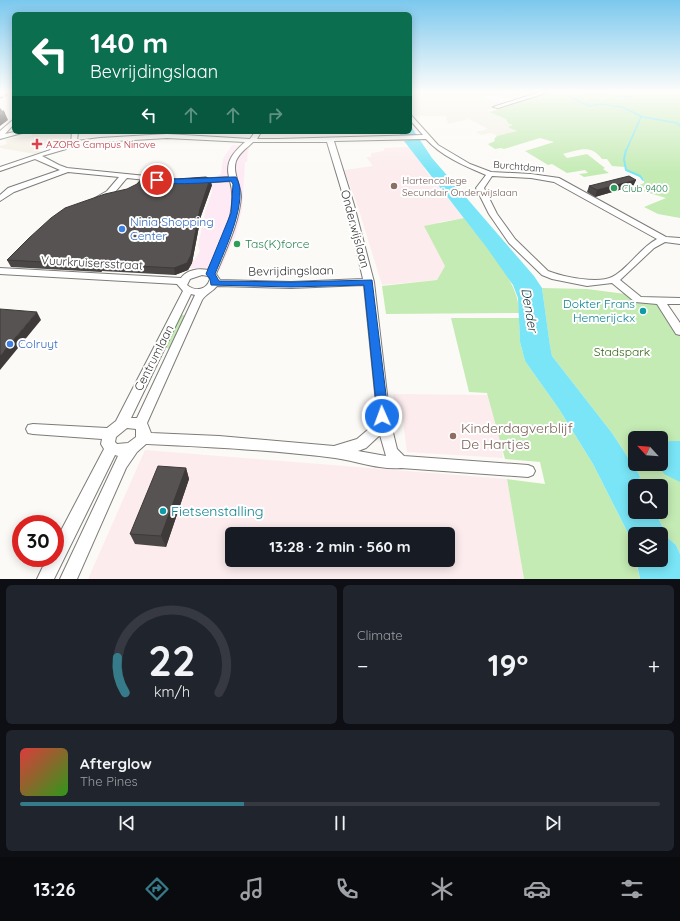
<!DOCTYPE html>
<meta charset="utf-8">
<style>
body{margin:0;font-family:Quicksand,sans-serif;background:#20242c;color:#f1f3f6;height:100vh;display:flex;flex-direction:column;font-size:15px;white-space:nowrap}
*{box-sizing:border-box;margin:0}
p{font-size:13px;color:#9ea1a6}
.icon{flex:none;width:22px;height:22px;fill:none;stroke:currentColor;stroke-width:2;stroke-linecap:round;stroke-linejoin:round}
.map{position:relative;height:579px;overflow:hidden}
.side{display:flex;flex-direction:column;gap:6px;padding:6px;background:#0d0f14;flex:1}
.side>*{flex:none}
.top-card{position:absolute;left:12px;top:12px;width:400px;height:122px;border-radius:6px;box-shadow:0 2px 10px #0003;background:#0b6e4f;color:#fff;overflow:hidden}
.needle{width:26px;rotate:296deg}
.buttons{position:absolute;left:628px;top:431px;display:grid;gap:8px}
.buttons a{display:grid;place-items:center;width:40px;height:40px;border-radius:6px;background:#171b24;box-shadow:0 2px 10px #0003;font-size:20px}
.speed{position:absolute;left:12px;top:515px;display:flex;gap:8px;font-size:20px;font-weight:700;text-align:center}
.speed>*{display:grid;place-content:center;width:52px;height:52px;border-radius:50%;background:#171b24;box-shadow:0 2px 10px #0003;line-height:1}
.speed .limit{border:6px solid #d22;background:#fff;color:#111}
.pin{position:absolute;display:grid;place-items:center;width:34px;height:34px;color:#fff;margin:-17px;border:2px solid #fff;border-radius:50%;box-shadow:0 1px 4px #0007}
.me{position:absolute;width:44px;margin:-22px;rotate:358deg;stroke-linejoin:round;filter:drop-shadow(0 0 3px #0008)}
.turn{display:flex;align-items:center;gap:14px;height:84px;padding:0 12px;font-size:18px}
.turn .icon{width:52px;height:52px;stroke-width:2.5}
.turn b{display:block;font-size:28px;line-height:34px}
.lanes{display:flex;align-items:center;height:38px;padding:0 12px;background:#0003;justify-content:center;gap:20px;direction:ltr}
.lanes .off{opacity:.35}
.big{font-size:30px;font-weight:700;line-height:1.1}
.side .widget{flex:1;display:flex;flex-direction:column;justify-content:center;gap:6px;min-width:0;padding:0 14px;border-radius:6px;background:#20242c}
.side .dial{align-items:center;gap:0}
.dial svg{height:104px;overflow:visible;fill:none;stroke:#363941;stroke-width:7;stroke-linecap:round;text-anchor:middle}
.dial text{fill:#f1f3f6;stroke:none}
.song{display:flex;align-items:center;gap:12px}
.cover{width:48px;height:48px;border-radius:6px;background:linear-gradient(135deg,hsl(0 70% 55%),hsl(110 70% 35%))}
.played{height:4px;border-radius:2px;background:linear-gradient(90deg,#367b89 35%,#363941 35%)}
.keys{display:flex;justify-content:space-around;direction:ltr}
.heat{display:flex;justify-content:space-between;align-items:center;font-size:22px;direction:ltr}
.side .tiles{flex:1;display:grid;gap:6px;grid-template-columns:1fr 1fr}
.widget:last-child{grid-column:span 2}
.trip{position:absolute;left:225px;top:527px;width:230px;height:40px;border-radius:6px;background:#171b24;box-shadow:0 2px 10px #0003;font-weight:700;line-height:40px;text-align:center}
.dock{display:flex;height:64px;justify-content:space-around;align-items:center;background:#090b0e;color:#9ea1a6}
.dock .icon{width:28px;height:28px}
.dock .on{color:#367b89}
.dock b{font-size:18px;color:#f1f3f6}
.map>svg:first-child{display:block}
</style>
<div class="map">
<svg width="680" height="579" viewBox="0 0 680 579">
<rect width="100%" height="100%" fill="#fcfaf6"/>
<path fill="#fdeaf4" d="M232,145L251,146L248,151L247,162H245L242,210L236,234L220,270L189,268L200,251L198,246L205,212L212,192L211,186L180,179L215,177L221,174L223,159Z"/>
<path fill="#f2efe3" d="M410,92H543L516,100L483,94L481,97L504,103L487,111L506,119L518,131L497,136L492,133L481,135L476,132L488,129L469,119L448,124L446,116H413L410,112Z
M46,132H73L67,144L47,145L46,147L36,149L43,152L35,154L0,148V146L7,144L5,139L32,136V133Z"/>
<path fill="#fcecee" fill-rule="evenodd" d="M400,147H410L424,166L425,170L464,218L439,222L445,266L437,280L382,285L358,207L344,170L373,166L366,157H371V153L384,151V148Z
M393,394L495,395L503,458L407,452L403,421L395,417Z
M145,450L507,479L524,579H88ZM232,534H448V560H232Z"/>
<path fill="#c4ebb4" fill-rule="evenodd" d="M552,92H680V218L658,214L644,207L666,198L633,188L644,183V179L628,171L625,167L612,166L607,159H602C590,144 580,150 563,154L567,158L587,154L605,168L603,169L609,173L584,177L579,174L588,173L585,170L567,173L552,164L548,165L525,151L554,142L540,138L504,149L501,148L495,149L489,145L488,144L495,141L494,139L497,136L517,131L508,127L513,125L508,123L506,119L489,112Z
M464,218C483,243 520,281 519,313L386,314L382,286L437,280L445,266L424,226Z
M542,288L587,289L664,299L680,323V554L676,545L669,539L655,512H661V486H641L639,482L640,476L612,433L552,356L550,347ZM635,438H661V464H635Z
M180,314L186,316L170,350L165,346Z
M451,318H519L520,342L525,361L559,409L593,464L630,537L640,579H524L507,479L545,484L540,462L505,459L487,393L469,392Z"/>
<path fill="#79e5f6" d="M410,125L432,158L534,276L542,288L550,346L552,356L612,433L640,476L639,482L641,486H635V512H655L669,539L676,545L680,554V579H640L636,560H661V534H635V558L630,537L593,464L559,409L525,361L520,342L518,298L513,285L487,248L404,141L409,140L407,135H400L399,132H410Z
M670,441H680V482L664,474L658,464H661V445Z"/>
<g fill="none" stroke-linecap="round" stroke-linejoin="round">
<path stroke="#79e5f6" stroke-width="1.5" d="M573,92V98L589,106L601,104L622,107L643,117L677,123L680,126
M577,92L632,97L629,92
M626,151L641,117H643"/>
<path stroke="#79e5f6" stroke-width="2" d="M626,150L624,159L626,170L640,176L643,180"/>
<defs>
<path id="minor" d="M540,92H549L498,108L493,107Z
M410,114L438,145L470,164L491,172L531,174L559,178L666,237L680,238V244L665,242L654,248L620,280L641,297L680,298V304H667L680,323V335L676,334L657,304L635,302L612,283L587,286L552,279L542,275L509,243L489,214L476,188L486,175C465,166 441,156 426,139L334,141L354,205L374,282L388,403L389,416L397,449L404,456L528,465L533,467L535,471L533,475L528,477L401,468C379,470 357,461 335,458C273,450 209,447 146,444L137,452L126,468L77,579H60L118,456L115,455L54,579H37L47,558H55V542L104,449L101,444L102,439L33,434L28,433L26,429L28,425L33,424L107,428L116,421L183,291L177,284L0,274V268L181,278C187,270 198,268 208,270C220,244 239,211 230,181L197,183L193,181L197,179L229,177C225,161 234,152 245,142L167,138L100,142L80,145L42,156L59,165L67,168L156,177L160,179L156,181L127,178C119,186 109,204 95,202V198L107,191L119,177L68,172L14,192L0,201V195L8,188L60,170L35,159L0,171V167L71,143L72,132H78L77,141L100,138L167,134L250,139L255,132H261L257,139H277L423,135L410,120ZM253,142H327L346,205L363,279L291,282L220,280L216,274C226,249 239,224 241,197C241,185 232,173 236,161C239,153 247,148 253,142ZM492,176L531,178L554,182L657,239C640,248 628,269 612,277C598,284 563,277 548,271L515,239L497,214L484,188ZM202,275L208,276L210,279C207,290 195,292 187,285L190,279ZM364,285L376,403L375,416L370,428L357,439L334,446L219,436L151,433L147,423L202,300C206,294 212,292 217,286L291,288ZM191,294L195,295L137,418H131ZM127,428L136,429V437L128,443L117,444L115,442L116,437ZM380,435L386,456L358,451L366,448Z
M14,119V124L5,134L14,132H23L22,133L0,139V131Z"/>
</defs>
<use href="#minor" stroke="#7d7c78" stroke-width="2"/>
<use href="#minor" fill="#fff" fill-rule="evenodd"/>
<path stroke="#737370" stroke-width="1.5" stroke-dasharray="3 3" stroke-linecap="butt" d="M0,98L13,92"/>
</g>
<path fill="#4b4747" d="M636,180L633,186L595,197L587,192L589,186Z
M212,185L201,216L192,263L188,270L175,275L102,271L101,272L11,267L7,260Z
M186,468L189,479L166,547L135,544L130,534Z"/>
<path fill="#3d3a39" d="M1,108L2,112L4,111L8,120L0,126V109Z
M210,179L212,185L201,216L192,263L188,270L175,275L174,268L200,209Z
M636,180L633,186L595,197L597,190Z
M100,264L102,271L101,272L99,265Z
M37,312L41,320L0,370V356Z
M186,468L189,479L166,547L161,536Z"/>
<path fill="#575352" stroke="#3d3a39" d="M0,111H4L2,113H5L0,116Z
M629,176L636,180L597,190L589,186Z
M143,177L176,179L206,177L210,179L200,209L191,255L187,263L174,268L100,264L99,265L7,260L29,238L51,218L65,208L105,194L127,189L137,184Z
M0,309L37,312L0,356Z
M158,466L186,468L161,536L130,534Z"/>
<linearGradient id="sky" x2="0" y2="1"><stop stop-color="#7bc8ee"/><stop offset="0.53" stop-color="#fefdfb"/><stop offset="1" stop-color="#fefdfb" stop-opacity="0"/></linearGradient>
<rect width="680" height="173" fill="url(#sky)"/>
<path fill="#1a73e8" stroke="#114b97" d="M233,177H236C250,199 224,251 215,274L219,281L291,282L372,280L387,403L388,416L386,420L382,421L378,420L376,416V403L364,285L291,287L211,285L210,279L206,274L231,213L233,184L231,181C217,182 163,187 154,180L157,178L177,179Z"/>
<path fill="#e0444e" stroke="#fff" stroke-width="1.5" d="M35 138h4v4h4v4h-4v4h-4v-4h-4v-4h4z"/>
<g fill="#8d6e63" stroke="#fff" stroke-width="1.5">
<circle cx="394" cy="186" r="4"/>
<circle cx="453" cy="436" r="4"/>
</g>
<g fill="#2e9e5b" stroke="#fff" stroke-width="1.5">
<circle cx="614" cy="188" r="4"/>
<circle cx="237" cy="244" r="4"/>
</g>
<g fill="#3f7fe0" stroke="#fff" stroke-width="1.5">
<circle cx="122" cy="229" r="4"/>
<circle cx="10" cy="344" r="4"/>
</g>
<g fill="#0f9aa8" stroke="#fff" stroke-width="1.5">
<circle cx="643" cy="311" r="4"/>
<circle cx="163" cy="511" r="4"/>
</g>
<g text-anchor="middle" stroke-width="4" stroke-linejoin="round" paint-order="stroke">
<g font-size="10" fill="#be3a42" stroke="#fff" text-anchor="start">
<text x="46" y="148">AZORG Campus Ninove</text>
</g>
<g font-size="10" fill="#333331" stroke="#fff">
<text transform="translate(519 166) rotate(5)" y="4">Burchtdam</text>
</g>
<g font-size="10" fill="#785e54" stroke="#fff" text-anchor="start">
<text x="402" y="184">Hartencollege<tspan x="402" dy="12">Secundair Onderwijslaan</tspan></text>
</g>
<g font-size="10" fill="#27864d" stroke="#fff" text-anchor="start">
<text x="622" y="192">Club 9400</text>
</g>
<g font-size="12" fill="#366cbe" stroke="#fff" text-anchor="start">
<text x="130" y="226">Ninia Shopping<tspan x="130" dy="14">Center</tspan></text>
<text x="18" y="348">Colruyt</text>
</g>
<g font-size="12" fill="#333331" stroke="#fff">
<text transform="translate(355 229) rotate(75)" y="4">Onderwijslaan</text>
<text transform="translate(92 263) rotate(3)" y="4">Vuurkruisersstraat</text>
<text transform="translate(291 271) rotate(-1)" y="4">Bevrijdingslaan</text>
<text transform="translate(154 358) rotate(-63)" y="4">Centrumlaan</text>
</g>
<g font-size="12" fill="#27864d" stroke="#fff" text-anchor="start">
<text x="245" y="248">Tas(K)force</text>
</g>
<g font-size="12" fill="#0d838f" stroke="#fff" text-anchor="end">
<text x="635" y="308">Dokter Frans<tspan x="635" dy="14">Hemerijckx</tspan></text>
</g>
<g font-size="12" fill="#306510" stroke="#fff">
<text x="622" y="356">Stadspark</text>
</g>
<g font-size="13" font-style="italic" fill="#1c3539" stroke="#fff">
<text transform="translate(530 310) rotate(80)" y="5">Dender</text>
</g>
<g font-size="14" fill="#785e54" stroke="#fff" text-anchor="start">
<text x="461" y="433">Kinderdagverblijf<tspan x="461" dy="16">De Hartjes</tspan></text>
</g>
<g font-size="14" fill="#0d838f" stroke="#fff" text-anchor="start">
<text x="171" y="516">Fietsenstalling</text>
</g>
</g>
</svg>
<div class="buttons">
<a><svg class="needle" viewBox="-14 -14 28 28"><path d="M0-13l5 13h-10z" fill="#e53935"/><path d="M0 13l5-13h-10z" fill="#9ea1a6"/></svg></a>
<a><svg class="icon" aria-label="search" viewBox="0 0 24 24"><circle cx="10" cy="10" r="6"/><path d="M15 15l6 6"/></svg></a>
<a><svg class="icon" aria-label="layers" viewBox="0 0 24 24"><path d="M12 4l9 5-9 5-9-5zM3 14l9 5 9-5"/></svg></a>
</div>
<div class="speed"><div class="limit">30</div></div>
<div class="pin" style="left:157px;top:180px;background:#d93025"><svg class="icon" aria-label="arrive" viewBox="0 0 24 24"><path d="M6 21V4h12l-3 4 3 4H6"/></svg></div>
<svg class="me" style="left:382px;top:416px" viewBox="-20 -20 40 40"><circle r="17" fill="#1a73e8" stroke="#fff" stroke-width="3"/><path d="M0-11L8 9 0 5-8 9z" fill="#fff"/></svg>
<div class="trip">13:28 · 2 min · 560 m</div>
<div class="top-card">
<div class="turn"><svg class="icon" aria-label="left" viewBox="0 0 24 24"><path d="M17 20v-9H6M10 6l-5 5 5 5"/></svg><div><b>140 m</b>Bevrijdingslaan</div></div>
<div class="lanes"><svg class="icon" aria-label="left" viewBox="0 0 24 24"><path d="M17 20v-9H6M10 6l-5 5 5 5"/></svg><svg class="icon off" aria-label="ahead" viewBox="0 0 24 24"><path d="M12 20V5M6 11l6-6 6 6"/></svg><svg class="icon off" aria-label="ahead" viewBox="0 0 24 24"><path d="M12 20V5M6 11l6-6 6 6"/></svg><svg class="icon off" aria-label="right" viewBox="0 0 24 24"><path d="M7 20v-9h11M14 6l5 5-5 5"/></svg></div>
</div>
</div>
<section class="side">
<div class="tiles">
<div class="widget dial"><svg viewBox="0 0 100 80">
<path d="M14 69A42 42 0 1 1 86 69"/>
<path d="M14 69A42 42 0 0 1 8 42" stroke="#367b89"/>
<text x="50" y="56" font-size="32" font-weight="700">22</text>
<text x="50" y="72" font-size="11">km/h</text>
</svg></div>
<div class="widget"><p>Climate</p>
<div class="heat"><a>−</a><b class="big">19°</b><a>+</a></div>
</div>
<div class="widget">
<div class="song"><i class="cover"></i><div><b>Afterglow</b><p>The Pines</p></div></div>
<div class="played"></div>
<div class="keys"><svg class="icon" aria-label="previous" viewBox="0 0 24 24"><path d="M18 5L8 12l10 7zM5 5v14"/></svg><svg class="icon" aria-label="pause" viewBox="0 0 24 24"><path d="M8 5v14M16 5v14"/></svg><svg class="icon" aria-label="next" viewBox="0 0 24 24"><path d="M6 5l10 7-10 7zM19 5v14"/></svg></div>
</div>
</div>
</section>
<nav class="dock">
<b>13:26</b>
<svg class="icon on" aria-label="directions" viewBox="0 0 24 24"><path d="M12 3l9 9-9 9-9-9zM9 14v-3h6M13 9l2 2-2 2"/></svg>
<svg class="icon" aria-label="music" viewBox="0 0 24 24"><path d="M9 18V5l10-2v13"/><circle cx="6" cy="18" r="3"/><circle cx="16" cy="16" r="3"/></svg>
<svg class="icon" aria-label="phone" viewBox="0 0 24 24"><path d="M5 4h4l2 5-3 2q2 4 5 5l2-3 5 2v4C11 20 4 13 5 4z"/></svg>
<svg class="icon" aria-label="climate" viewBox="0 0 24 24"><path d="M12 3v18M4 7l16 10M4 17L20 7"/></svg>
<svg class="icon" aria-label="car" viewBox="0 0 24 24"><path d="M5 17H2v-5l4-1 3-4h7l3 4 3 1v5h-3M9 17h6M6 11h13"/><circle cx="7" cy="17" r="2"/><circle cx="17" cy="17" r="2"/></svg>
<svg class="icon" aria-label="filters" viewBox="0 0 24 24"><path d="M4 7h16M4 17h16"/><circle cx="9" cy="7" r="2"/><circle cx="15" cy="17" r="2"/></svg>
</nav>
